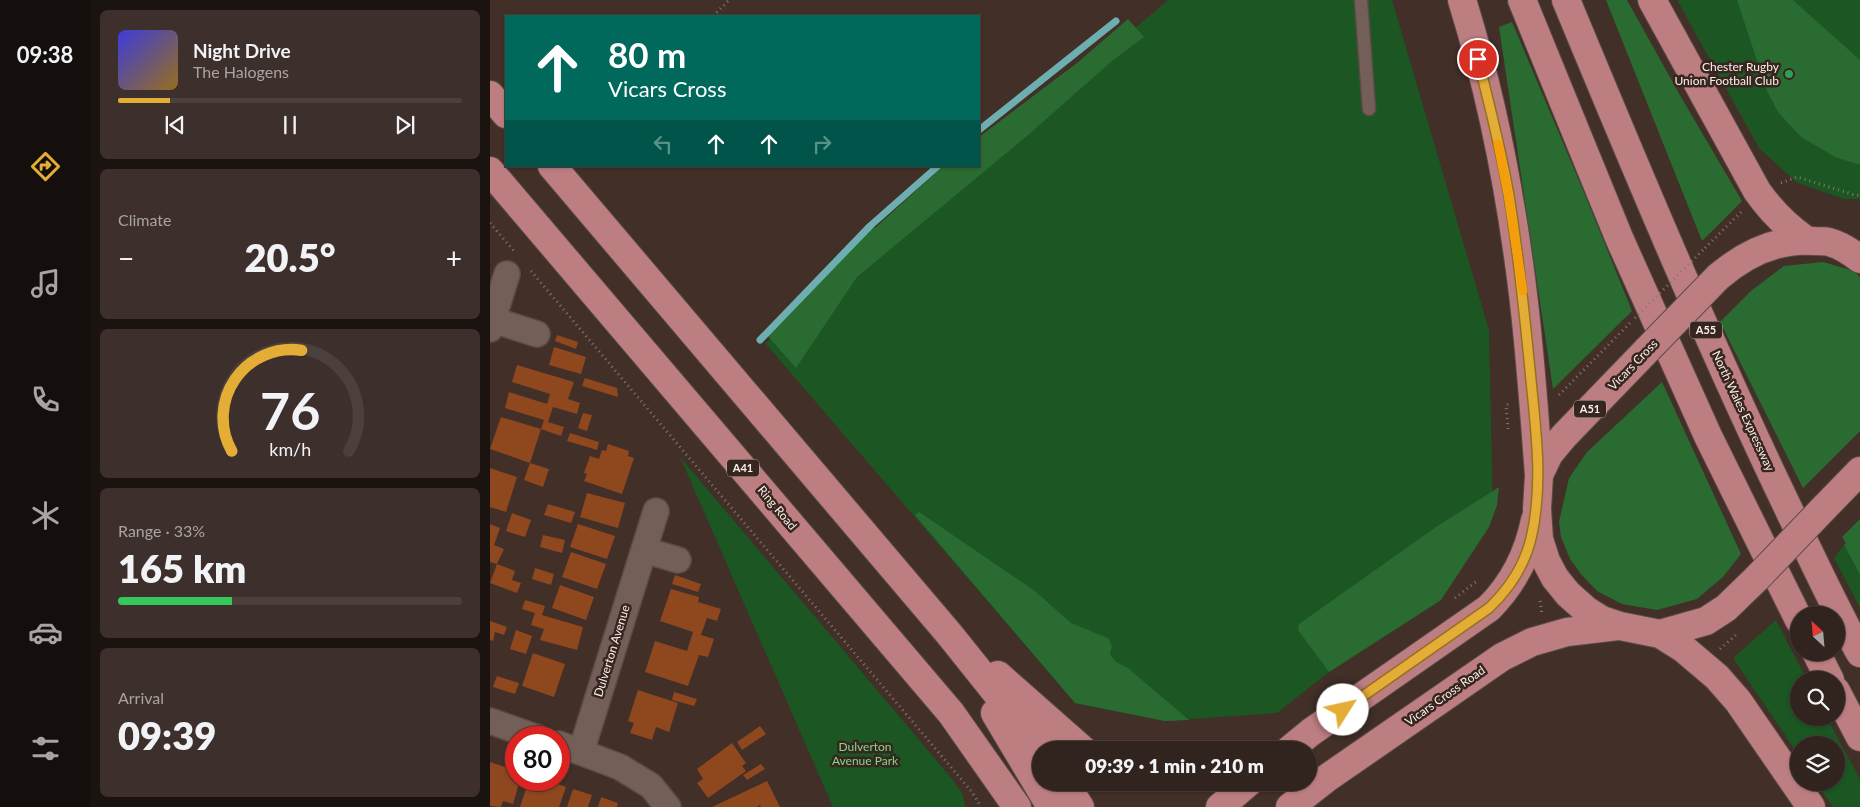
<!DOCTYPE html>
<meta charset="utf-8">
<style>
body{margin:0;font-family:Lato,sans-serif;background:#3d2f2b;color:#f1f3f6;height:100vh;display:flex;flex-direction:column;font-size:19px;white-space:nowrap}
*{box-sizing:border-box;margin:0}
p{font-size:16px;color:#a8a4a4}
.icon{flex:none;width:28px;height:28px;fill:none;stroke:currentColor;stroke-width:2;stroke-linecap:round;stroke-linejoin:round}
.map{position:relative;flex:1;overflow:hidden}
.panel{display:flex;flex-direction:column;gap:10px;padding:10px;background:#1b1310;width:400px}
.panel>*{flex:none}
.hud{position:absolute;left:15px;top:15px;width:475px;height:152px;border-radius:0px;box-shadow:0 1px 4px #0004,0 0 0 1px #4c403c;background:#00695c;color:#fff;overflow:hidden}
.needle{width:32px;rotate:334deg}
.controls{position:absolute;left:1300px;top:606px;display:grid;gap:10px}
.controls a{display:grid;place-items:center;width:55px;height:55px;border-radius:50%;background:#31231e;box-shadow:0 1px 4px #0004,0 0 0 1px #4c403c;font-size:25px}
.speed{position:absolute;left:15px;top:726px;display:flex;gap:10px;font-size:25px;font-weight:700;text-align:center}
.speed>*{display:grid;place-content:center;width:65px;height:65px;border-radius:50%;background:#31231e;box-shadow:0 1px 4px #0004,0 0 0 1px #4c403c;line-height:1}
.speed .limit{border:8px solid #d22;background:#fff;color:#111}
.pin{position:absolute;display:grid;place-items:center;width:42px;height:42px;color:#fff;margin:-21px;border:2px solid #fff;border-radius:50%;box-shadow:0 1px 5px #0007}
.me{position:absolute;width:55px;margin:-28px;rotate:55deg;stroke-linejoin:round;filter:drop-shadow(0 0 4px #0008)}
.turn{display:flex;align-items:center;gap:18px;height:105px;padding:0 20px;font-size:22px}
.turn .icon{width:65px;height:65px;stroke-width:2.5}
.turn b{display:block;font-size:35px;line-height:42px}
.lanes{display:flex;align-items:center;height:48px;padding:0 20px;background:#0003;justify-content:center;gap:25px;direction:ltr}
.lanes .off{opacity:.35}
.big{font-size:38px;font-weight:800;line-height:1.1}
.panel .card{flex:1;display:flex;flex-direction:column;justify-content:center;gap:8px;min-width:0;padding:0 18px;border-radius:8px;background:#3d2f2b}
.panel .dial{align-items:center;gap:0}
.dial svg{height:130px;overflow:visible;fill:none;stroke:#4c403c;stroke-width:7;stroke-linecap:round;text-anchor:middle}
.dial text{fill:#f1f3f6;stroke:none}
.song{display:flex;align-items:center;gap:15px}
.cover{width:60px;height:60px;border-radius:8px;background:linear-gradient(135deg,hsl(240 70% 55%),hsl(40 70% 35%))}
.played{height:5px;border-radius:2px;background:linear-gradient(90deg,#e4ad35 15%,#4c403c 15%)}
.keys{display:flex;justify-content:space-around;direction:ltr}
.heat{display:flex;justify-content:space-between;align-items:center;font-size:28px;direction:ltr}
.charge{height:8px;border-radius:4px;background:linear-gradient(90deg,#34c759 33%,#4c403c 0)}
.trip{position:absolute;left:542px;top:741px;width:285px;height:50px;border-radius:25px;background:#31231e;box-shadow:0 1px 4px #0004,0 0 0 1px #4c403c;font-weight:800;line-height:50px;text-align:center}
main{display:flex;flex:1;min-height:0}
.tabs{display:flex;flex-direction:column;width:90px;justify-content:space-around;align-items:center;background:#140e0c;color:#a8a4a4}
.tabs .icon{width:35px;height:35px}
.tabs .active{color:#e4ad35}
.tabs b{font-size:22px;color:#f1f3f6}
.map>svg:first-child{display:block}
</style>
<main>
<nav class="tabs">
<b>09:38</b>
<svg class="icon active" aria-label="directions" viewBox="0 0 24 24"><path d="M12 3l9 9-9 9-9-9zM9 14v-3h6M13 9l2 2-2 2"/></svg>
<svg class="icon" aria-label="music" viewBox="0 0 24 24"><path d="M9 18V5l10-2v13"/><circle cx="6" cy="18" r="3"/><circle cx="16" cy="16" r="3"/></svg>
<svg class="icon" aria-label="phone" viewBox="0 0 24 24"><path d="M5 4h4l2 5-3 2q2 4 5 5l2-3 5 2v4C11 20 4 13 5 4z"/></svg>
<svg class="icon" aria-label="climate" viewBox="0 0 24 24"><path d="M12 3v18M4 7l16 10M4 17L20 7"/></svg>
<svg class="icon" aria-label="car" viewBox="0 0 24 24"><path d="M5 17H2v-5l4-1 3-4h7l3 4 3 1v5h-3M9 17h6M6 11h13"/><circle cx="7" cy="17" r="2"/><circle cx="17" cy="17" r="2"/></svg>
<svg class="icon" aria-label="filters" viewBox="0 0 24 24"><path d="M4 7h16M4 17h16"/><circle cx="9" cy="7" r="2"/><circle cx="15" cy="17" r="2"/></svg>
</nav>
<section class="panel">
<div class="card">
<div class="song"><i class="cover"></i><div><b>Night Drive</b><p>The Halogens</p></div></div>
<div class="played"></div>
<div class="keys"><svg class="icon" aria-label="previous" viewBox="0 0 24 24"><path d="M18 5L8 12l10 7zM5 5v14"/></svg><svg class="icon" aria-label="pause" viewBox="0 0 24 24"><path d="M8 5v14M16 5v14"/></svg><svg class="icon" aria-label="next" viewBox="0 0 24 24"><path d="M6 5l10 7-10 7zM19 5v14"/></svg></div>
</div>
<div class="card"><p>Climate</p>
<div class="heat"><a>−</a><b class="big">20.5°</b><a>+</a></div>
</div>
<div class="card dial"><svg viewBox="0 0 100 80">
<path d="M14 69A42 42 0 1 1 86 69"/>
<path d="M14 69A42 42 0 0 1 57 7" stroke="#e4ad35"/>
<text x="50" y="56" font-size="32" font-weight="700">76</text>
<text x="50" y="72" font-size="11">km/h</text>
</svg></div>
<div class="card"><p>Range · 33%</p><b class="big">165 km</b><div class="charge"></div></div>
<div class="card"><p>Arrival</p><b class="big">09:39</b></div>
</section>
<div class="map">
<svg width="1370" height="807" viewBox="0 0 1370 807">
<rect width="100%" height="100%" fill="#412f28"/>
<path fill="#1b5623" d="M678,0H902L999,330L1003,517L950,601L839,672L787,713L675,721L585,703L275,343L483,166H489V161Z
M1187,0H1370V199H1353L1306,182L1269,148Z
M190,457L463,780L473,795L475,807H343Z
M1354,545L1370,575V608L1344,558Z
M1286,620L1317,680H1309V718H1337L1370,779V807H1343L1326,783L1346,782V745H1309V756L1243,658Z"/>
<path fill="#2a6b32" d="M1116,0H1137L1191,97L1252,201L1212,241Z
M1247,0H1303L1370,60V165L1345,157L1311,137L1288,112L1277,91Z
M638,19L654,37L622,61L537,136L367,277L306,368L277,335L383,227L385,228L453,166H489V137L587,63Z
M1022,22L1093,190L1142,311L1063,389L1009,27Z
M1333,262L1364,271L1370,277V431L1313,488L1230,322L1262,290L1294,266Z
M1172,382L1251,554L1233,577L1207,599L1167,610L1132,604L1107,591L1091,574L1080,559L1071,537L1069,522L1079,478L1097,452Z
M1009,487L1007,505L999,527L951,600L839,672L808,630L809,624L946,527Z
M429,512L545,591L581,623L618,638L622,646L620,654L626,662L638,668L699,720L675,721L585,703L425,515Z
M1370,519V575L1354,545L1356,543L1352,537Z"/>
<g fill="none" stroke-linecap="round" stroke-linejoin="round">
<path stroke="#6dafb0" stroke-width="7" d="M489,130L626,21
M270,340L380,226L448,166"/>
</g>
<path fill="#8f471e" d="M67,335L88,342L86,349L65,341Z
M64,347L96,357L91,374L59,365Z
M27,365L84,382L78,399L90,403L87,414L63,407L58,422L74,427L71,436L51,429L54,420L15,408L19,392L57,404L60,394L22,382Z
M95,378L127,388L128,397L92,386Z
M93,413L102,415L97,431L88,428Z
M11,417L51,429L40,463L0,449Z
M80,433L109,442L107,450L77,441Z
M118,444L139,451L138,456L144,458L132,494L94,481L97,474L94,473L100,456L109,459L112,450L116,451Z
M40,463L59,469L53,487L34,480Z
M0,468L27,477L16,512L0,507Z
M97,493L135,503L128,528L90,517Z
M58,504L85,512L81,523L54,515Z
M22,513L41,520L35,537L16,531Z
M0,524L10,528L4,545L14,549L7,564L0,562Z
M88,524L125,536L117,559L80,547Z
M53,535L75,540L72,553L50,547Z
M81,552L116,564L107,589L72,577Z
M7,564L25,571L22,580L31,583L27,593L0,583Z
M45,568L64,574L61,585L42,579Z
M185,575L211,584L208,592L182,584Z
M70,585L104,597L96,620L62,608Z
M181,589L209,597L208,602L231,609L227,621L217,618L211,635L224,639L218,657L209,655L198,686L155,672L165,641L197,651L203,632L170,621Z
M35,600L55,606L52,615L93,627L87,650L50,640L54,629L41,625L45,613L32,609Z
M0,621L17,627L14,635L5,632L3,641L0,640Z
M26,630L42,636L36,654L20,649Z
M43,653L75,664L64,697L32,686Z
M7,676L29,683L25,694L3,687Z
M148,690L188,703L179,732L166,727L162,740L140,733L144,723L138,721Z
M184,692L207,699L204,706L182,700Z
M270,726L276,734L252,750L247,742Z
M242,743L256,763L252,766L256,771L218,798L207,783L213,779L207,769Z
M0,762L24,770L22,777L30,780L23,804L13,801L11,807L0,806Z
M271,764L275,769L257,780L253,775Z
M39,780H57L76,787L69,807H30Z
M277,781L290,807H271L270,805L267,807H222Z
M83,789L102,795L98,807H77Z
M111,797L128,803L127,807H108Z"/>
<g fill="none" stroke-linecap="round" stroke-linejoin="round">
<defs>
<path id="service" d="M871,0L879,109"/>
<path id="minor" d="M3,320L47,334
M0,329L17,274
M154,550L188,560
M0,721L48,738
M69,744L130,767L161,786L178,807
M91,752L166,511"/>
<path id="trunk" d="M972,0C1001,93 1020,190 1032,286C1040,348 1044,412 1049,475
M1032,0L1130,240L1218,436L1309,620
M1076,0C1144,164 1212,327 1288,487C1315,543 1340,599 1370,653
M1162,0L1267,191C1281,211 1296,226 1316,240
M0,95L16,114
M62,166L460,635L552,750
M0,171L461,713L527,807
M1228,277C1255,254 1287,238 1324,241C1329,241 1335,241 1339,242C1350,245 1361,252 1370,259
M1158,349L1074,436L1059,454L1049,475L1047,509L1049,539L1056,561L1065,578L1078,594L1096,610L1112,620L1130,626L1170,634L1216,621L1236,608L1267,578
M1334,508L1370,471
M1170,634L1194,649L1227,677L1248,701L1321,807
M1326,652L1340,680
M508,675L593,750
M1346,691L1370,737
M505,713L561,807
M799,750L821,732L999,608C1024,583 1038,555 1045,520
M574,782L590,807
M730,807L759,782
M800,807L837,778L1012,657L1042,642L1077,632L1128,626"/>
</defs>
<use href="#service" stroke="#5a4b45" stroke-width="15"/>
<use href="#minor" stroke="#5a4b45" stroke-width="28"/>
<use href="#trunk" stroke="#5a4b45" stroke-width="30"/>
<path stroke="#867770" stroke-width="3" stroke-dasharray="1 4" stroke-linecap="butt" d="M223,16L239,0
M1291,183L1307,177L1365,195H1370
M0,223L24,251
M1215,248L1252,211
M41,271L433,734L482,792L491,807
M1069,395L1140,323
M1018,429L1016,406L1018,404
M965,598L987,581
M1050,601L1052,615
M1230,649L1248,633"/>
<use href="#service" stroke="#745f58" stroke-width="12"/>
<use href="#minor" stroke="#745f58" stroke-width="25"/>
<use href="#trunk" stroke="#bd7e82" stroke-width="28"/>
<defs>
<path id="trunk-bridge" d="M1158,349L1228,277
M1267,578L1334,508"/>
</defs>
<use href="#trunk-bridge" stroke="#5a4b45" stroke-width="30" stroke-linecap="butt"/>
<path stroke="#867770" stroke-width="3" stroke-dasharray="1 4" stroke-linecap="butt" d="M1145,318L1215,248"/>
<use href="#trunk-bridge" stroke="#bd7e82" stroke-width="28"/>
</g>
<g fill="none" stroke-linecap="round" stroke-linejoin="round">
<defs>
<path id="route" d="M853,710L999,608C1020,588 1036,563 1042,534C1053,483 1046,431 1041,380C1035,318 1029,257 1019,196C1011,149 999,104 988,59"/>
</defs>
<use href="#route" stroke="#947022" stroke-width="12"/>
<use href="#route" stroke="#e4ad35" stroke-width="9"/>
<path stroke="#f59e0b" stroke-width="9" d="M1008,144L1018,194L1033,291"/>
</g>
<circle fill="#2e9e5b" stroke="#37251f" stroke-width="2" cx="1299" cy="74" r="5"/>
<g text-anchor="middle" stroke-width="5" stroke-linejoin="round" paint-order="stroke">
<g fill="#37251f" stroke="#c0b2ad" stroke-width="1">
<rect x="1200" y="321.5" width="32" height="17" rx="4"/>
<rect x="1084" y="400.5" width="32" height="17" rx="4"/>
<rect x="237" y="459.5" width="32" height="17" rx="4"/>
</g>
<g font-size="11" font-weight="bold" fill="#fbefea">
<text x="1216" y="334">A55</text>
<text x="1100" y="413">A51</text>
<text x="253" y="472">A41</text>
</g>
<g font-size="12" fill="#fbefea" stroke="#37251f" text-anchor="end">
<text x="1289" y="71">Chester Rugby<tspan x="1289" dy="14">Union Football Club</tspan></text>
</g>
<g font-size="12" fill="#fbefea" stroke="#37251f">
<text transform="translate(1143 365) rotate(-46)" y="4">Vicars Cross</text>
<text transform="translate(1253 411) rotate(65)" y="4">North Wales Expressway</text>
<text transform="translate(287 508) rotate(50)" y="4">Ring Road</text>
<text transform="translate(122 651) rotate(-73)" y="4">Dulverton Avenue</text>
<text transform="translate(955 696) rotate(-35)" y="4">Vicars Cross Road</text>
</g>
<g font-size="12" fill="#80d887" stroke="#37251f">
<text x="375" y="751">Dulverton<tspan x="375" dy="14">Avenue Park</tspan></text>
</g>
</g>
</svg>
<div class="controls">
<a><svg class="needle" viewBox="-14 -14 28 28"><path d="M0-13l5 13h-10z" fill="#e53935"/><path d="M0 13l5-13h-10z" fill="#a8a4a4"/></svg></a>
<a><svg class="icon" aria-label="search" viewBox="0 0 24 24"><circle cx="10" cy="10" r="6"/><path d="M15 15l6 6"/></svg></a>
<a><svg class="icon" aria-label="layers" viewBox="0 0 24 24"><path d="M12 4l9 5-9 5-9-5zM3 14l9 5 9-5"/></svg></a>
</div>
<div class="speed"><div class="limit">80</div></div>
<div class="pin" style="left:988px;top:59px;background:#d93025"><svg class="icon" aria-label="arrive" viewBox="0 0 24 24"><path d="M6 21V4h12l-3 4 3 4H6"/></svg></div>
<svg class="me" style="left:853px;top:710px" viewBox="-20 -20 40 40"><circle r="19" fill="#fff"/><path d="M0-13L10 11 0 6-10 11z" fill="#e4ad35"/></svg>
<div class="trip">09:39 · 1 min · 210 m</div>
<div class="hud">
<div class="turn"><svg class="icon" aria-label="ahead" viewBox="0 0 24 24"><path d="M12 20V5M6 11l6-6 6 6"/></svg><div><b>80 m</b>Vicars Cross</div></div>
<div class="lanes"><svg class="icon off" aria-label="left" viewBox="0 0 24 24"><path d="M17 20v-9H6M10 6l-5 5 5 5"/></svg><svg class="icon" aria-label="ahead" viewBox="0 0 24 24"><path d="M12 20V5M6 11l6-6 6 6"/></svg><svg class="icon" aria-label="ahead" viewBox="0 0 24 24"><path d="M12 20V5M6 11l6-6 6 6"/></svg><svg class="icon off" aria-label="right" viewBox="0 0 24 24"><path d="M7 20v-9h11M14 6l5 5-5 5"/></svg></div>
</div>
</div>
</main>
